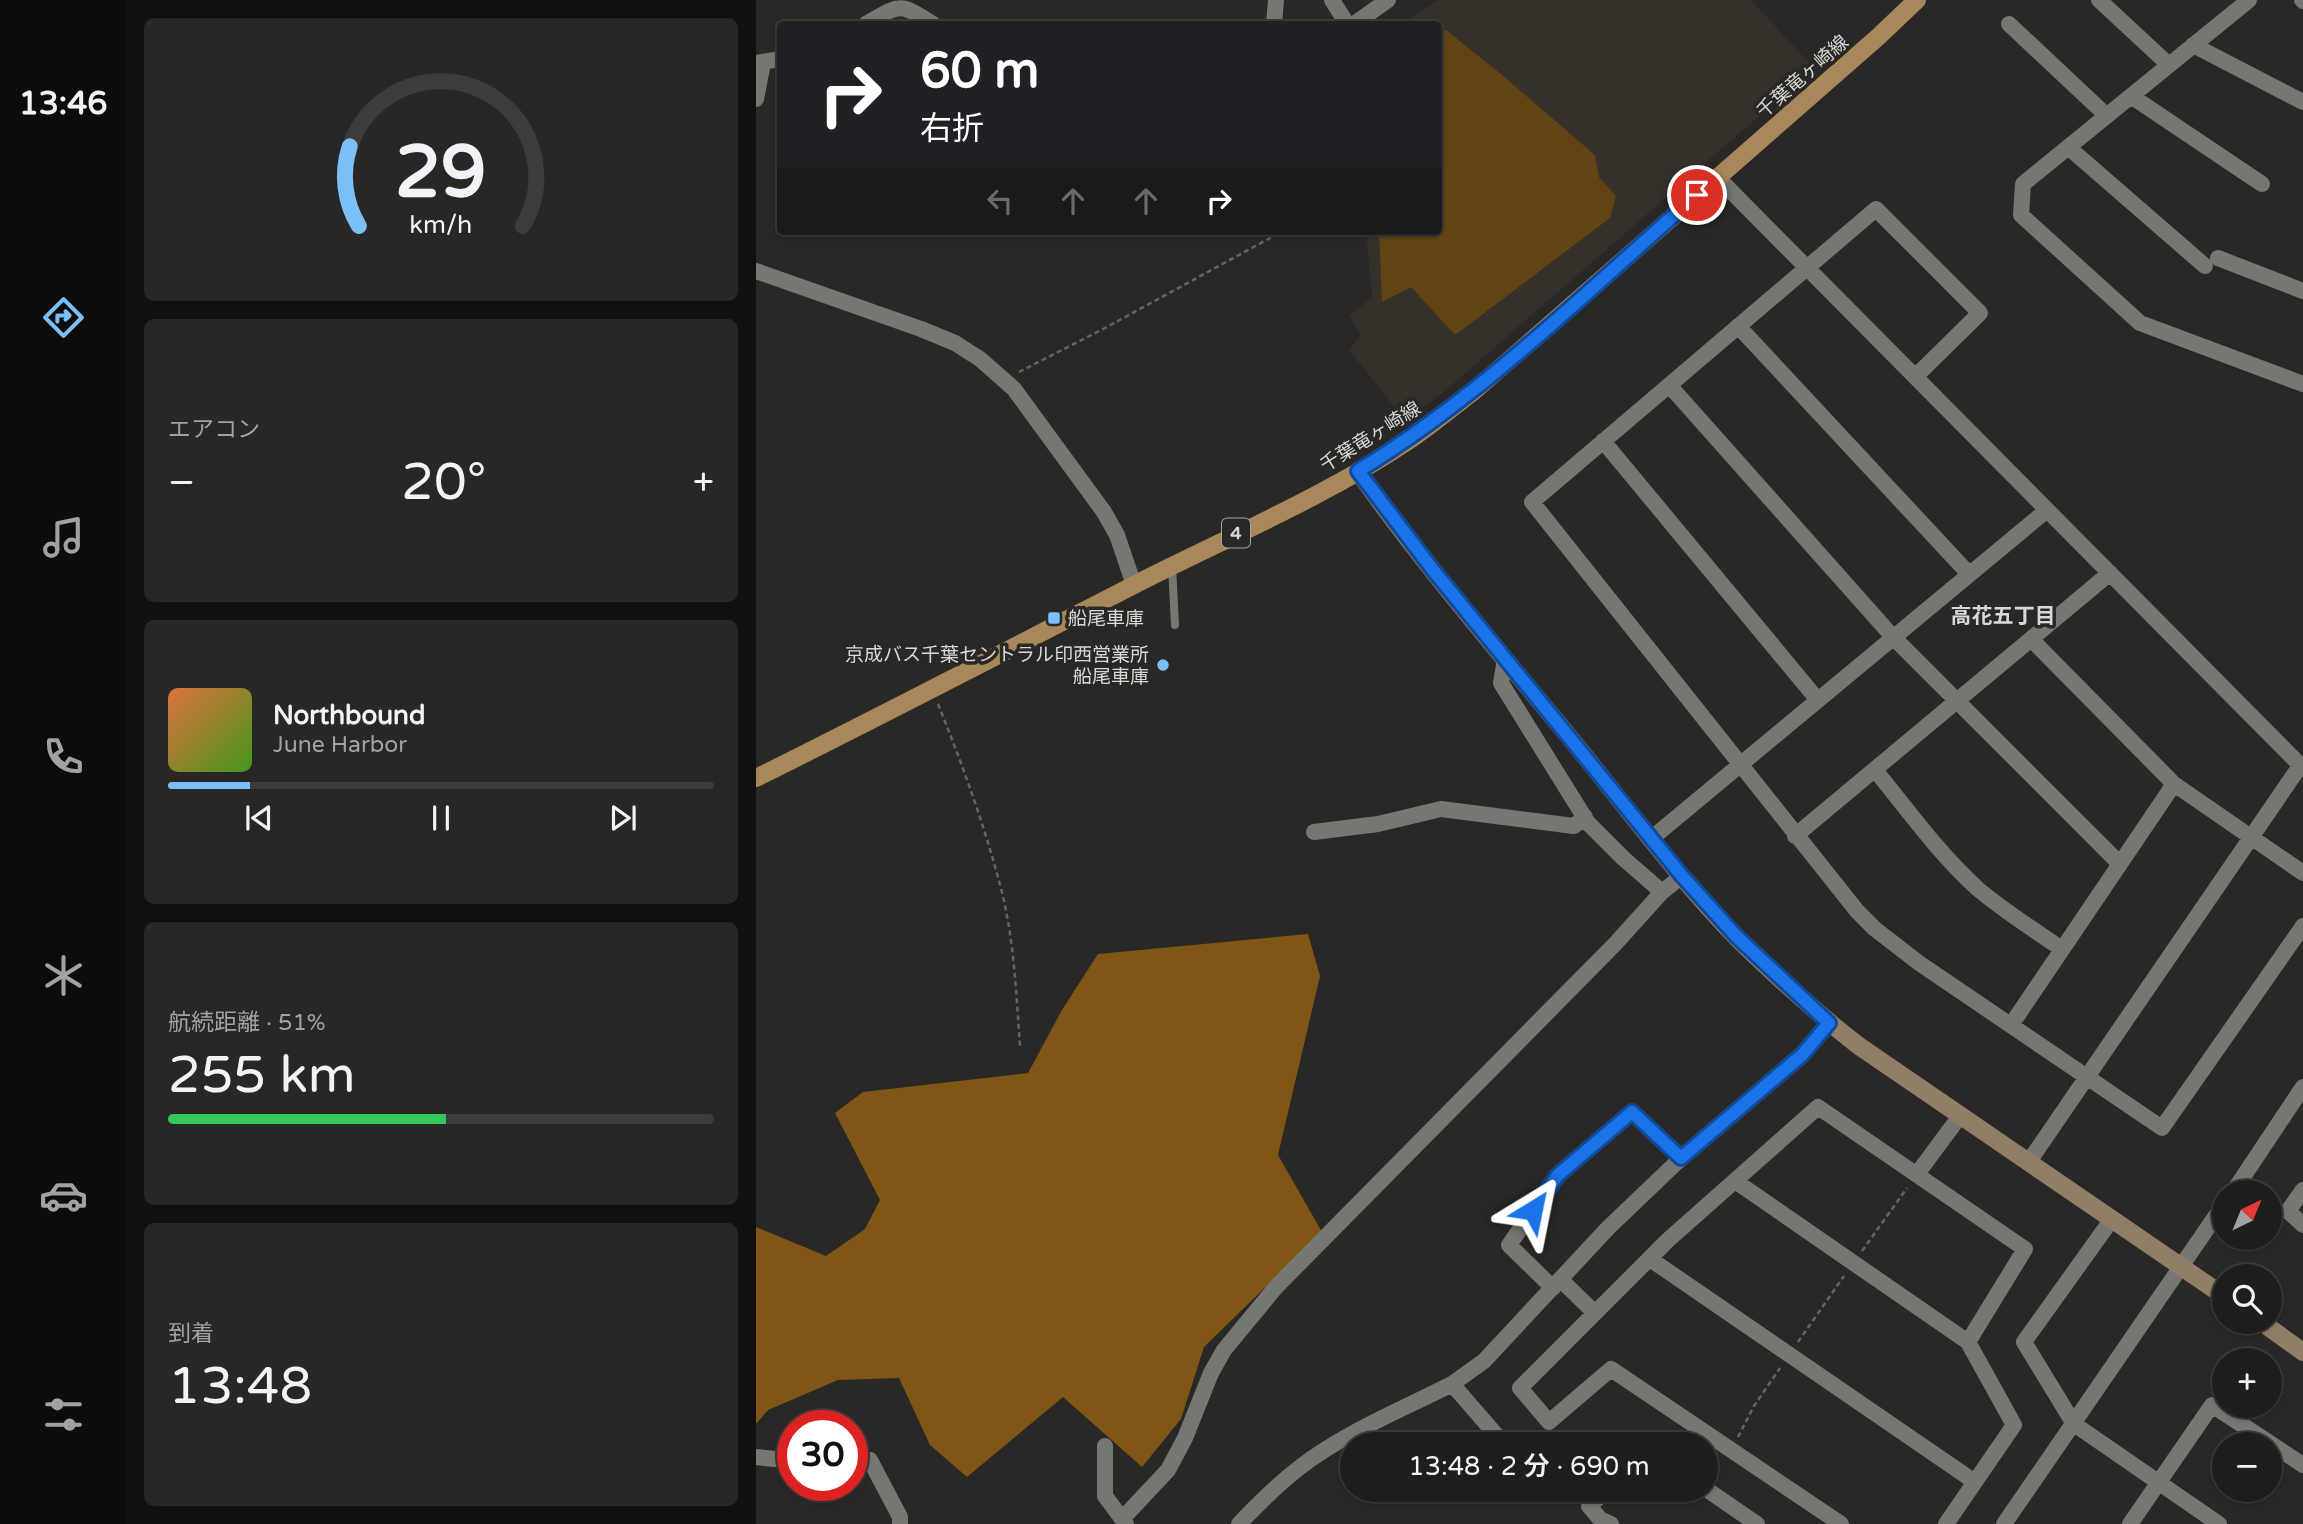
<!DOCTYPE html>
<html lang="ja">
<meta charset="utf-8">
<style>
body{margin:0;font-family:"Varela Round","Noto Sans JP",sans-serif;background:#282725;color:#f1f3f6;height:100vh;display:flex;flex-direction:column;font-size:26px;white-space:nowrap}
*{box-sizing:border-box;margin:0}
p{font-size:23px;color:#a2a2a3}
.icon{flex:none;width:38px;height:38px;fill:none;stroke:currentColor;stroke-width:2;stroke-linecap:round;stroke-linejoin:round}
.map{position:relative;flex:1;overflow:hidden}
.details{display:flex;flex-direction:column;gap:18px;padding:18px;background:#12100f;width:630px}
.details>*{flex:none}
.banner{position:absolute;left:21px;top:21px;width:665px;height:214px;border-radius:7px;box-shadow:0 2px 5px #0004,0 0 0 2px #3d3c3b;background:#202124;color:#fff;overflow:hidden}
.needle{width:46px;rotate:43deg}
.fabs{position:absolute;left:1456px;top:1180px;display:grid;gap:14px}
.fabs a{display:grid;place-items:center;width:70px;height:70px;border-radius:50%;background:#201e1c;box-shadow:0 2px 5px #0004,0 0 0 2px #3d3c3b;font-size:35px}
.speed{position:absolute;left:21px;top:1410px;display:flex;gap:14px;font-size:35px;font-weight:700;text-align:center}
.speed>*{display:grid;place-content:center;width:91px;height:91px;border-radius:50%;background:#201e1c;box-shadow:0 2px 5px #0004,0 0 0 2px #3d3c3b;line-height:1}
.speed .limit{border:10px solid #d22;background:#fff;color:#111}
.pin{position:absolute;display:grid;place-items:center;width:60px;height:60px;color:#fff;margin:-30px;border:4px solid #fff;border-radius:50%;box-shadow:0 2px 7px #0007}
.me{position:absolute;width:77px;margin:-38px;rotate:35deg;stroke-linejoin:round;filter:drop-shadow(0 0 5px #0008)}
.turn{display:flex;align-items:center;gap:24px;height:147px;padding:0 28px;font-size:32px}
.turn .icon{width:91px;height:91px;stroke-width:2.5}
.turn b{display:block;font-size:49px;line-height:60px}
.lanes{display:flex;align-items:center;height:66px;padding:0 28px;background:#0003;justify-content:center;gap:35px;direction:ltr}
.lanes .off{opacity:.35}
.big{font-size:52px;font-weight:600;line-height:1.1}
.details .widget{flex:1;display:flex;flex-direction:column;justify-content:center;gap:10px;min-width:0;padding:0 24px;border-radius:10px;background:#282725}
.details .dial{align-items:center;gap:0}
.dial svg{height:182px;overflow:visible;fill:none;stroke:#3d3c3b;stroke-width:7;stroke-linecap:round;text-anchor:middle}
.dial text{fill:#f1f3f6;stroke:none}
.song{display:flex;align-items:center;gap:21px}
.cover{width:84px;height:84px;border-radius:10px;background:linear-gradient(135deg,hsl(20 70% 55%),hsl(100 70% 35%))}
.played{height:7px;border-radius:4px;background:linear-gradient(90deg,#79bff8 15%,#3d3c3b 15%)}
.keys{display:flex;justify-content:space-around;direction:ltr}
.heat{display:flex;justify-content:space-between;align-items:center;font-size:38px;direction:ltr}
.charge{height:10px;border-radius:5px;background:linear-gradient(90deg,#34c759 51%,#3d3c3b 0)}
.trip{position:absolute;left:584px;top:1432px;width:378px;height:70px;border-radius:35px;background:#201e1c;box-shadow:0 2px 5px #0004,0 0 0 2px #3d3c3b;font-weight:600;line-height:70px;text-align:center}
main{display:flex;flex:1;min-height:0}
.tab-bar{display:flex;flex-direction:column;width:126px;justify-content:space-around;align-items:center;background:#0d0c0b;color:#a2a2a3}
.tab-bar .icon{width:49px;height:49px}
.tab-bar .current{color:#79bff8}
.tab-bar b{font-size:32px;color:#f1f3f6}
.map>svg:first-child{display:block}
</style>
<main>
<nav class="tab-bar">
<b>13:46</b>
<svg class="icon current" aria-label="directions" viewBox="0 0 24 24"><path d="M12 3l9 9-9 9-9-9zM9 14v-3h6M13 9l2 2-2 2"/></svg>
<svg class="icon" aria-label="music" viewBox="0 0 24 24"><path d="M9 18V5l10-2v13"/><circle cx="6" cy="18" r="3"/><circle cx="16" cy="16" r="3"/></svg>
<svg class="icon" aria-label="phone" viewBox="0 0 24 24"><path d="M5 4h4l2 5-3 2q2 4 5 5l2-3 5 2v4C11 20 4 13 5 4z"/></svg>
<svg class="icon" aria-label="climate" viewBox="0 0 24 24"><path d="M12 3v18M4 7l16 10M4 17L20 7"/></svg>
<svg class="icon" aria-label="car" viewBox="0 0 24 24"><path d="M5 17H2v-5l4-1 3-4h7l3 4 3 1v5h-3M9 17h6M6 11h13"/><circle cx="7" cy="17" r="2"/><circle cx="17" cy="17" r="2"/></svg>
<svg class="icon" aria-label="filters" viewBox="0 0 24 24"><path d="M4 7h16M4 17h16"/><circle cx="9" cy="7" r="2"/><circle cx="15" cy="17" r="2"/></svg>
</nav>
<section class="details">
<div class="widget dial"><svg viewBox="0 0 100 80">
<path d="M14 69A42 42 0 1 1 86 69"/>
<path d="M14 69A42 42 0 0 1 10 34" stroke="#79bff8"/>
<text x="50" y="56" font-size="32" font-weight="700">29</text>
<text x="50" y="72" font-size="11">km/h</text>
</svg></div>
<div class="widget"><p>エアコン</p>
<div class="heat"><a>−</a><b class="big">20°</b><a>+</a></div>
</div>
<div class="widget">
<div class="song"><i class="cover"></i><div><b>Northbound</b><p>June Harbor</p></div></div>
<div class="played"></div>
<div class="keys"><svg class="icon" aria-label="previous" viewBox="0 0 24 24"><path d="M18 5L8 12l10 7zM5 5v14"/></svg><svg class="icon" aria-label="pause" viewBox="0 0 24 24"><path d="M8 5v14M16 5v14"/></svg><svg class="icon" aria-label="next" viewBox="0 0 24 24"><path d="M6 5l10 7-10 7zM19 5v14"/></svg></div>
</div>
<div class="widget"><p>航続距離 · 51%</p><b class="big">255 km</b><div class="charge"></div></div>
<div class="widget"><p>到着</p><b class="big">13:48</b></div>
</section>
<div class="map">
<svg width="1547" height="1524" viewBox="0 0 1547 1524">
<rect width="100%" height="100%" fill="#2a2826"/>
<path fill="#36302a" d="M682,0H995L1058,68L689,391L649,420L593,350L605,335L593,316L616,297L610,231H682V24H646Z"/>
<path fill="#624314" d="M690,30L746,75L839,155L843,177L860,196L854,218L699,335L655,287L626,302L623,231H682V33Z"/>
<path fill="#7f5616" d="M552,934L564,976L522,1155L566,1232L448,1347L425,1419L386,1467L307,1397L211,1477L174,1445L143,1378L82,1380L12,1410L0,1424V1227L70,1256L109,1229L124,1200L79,1113L107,1092L272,1073L306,1010L342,954Z"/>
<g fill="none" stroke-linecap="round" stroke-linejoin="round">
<path stroke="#666462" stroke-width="2.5" stroke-dasharray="5 3.5" stroke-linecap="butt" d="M263,372L349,328L527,231
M182,704C205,761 227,821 243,881C258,934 260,992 264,1046
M1106,1251L1151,1188
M1042,1342L1088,1276
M982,1437L998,1406L1024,1368"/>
<path stroke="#787673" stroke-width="8" d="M416,566L419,625"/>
<path stroke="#787673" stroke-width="16" d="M576,0L591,24
M1343,0L1413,65
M1493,0L1267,184L1265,215L1384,323L1547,384
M1546,0L1547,1
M110,24C145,4 142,2 177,24
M518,24L520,0
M598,24L632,0
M1253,24L1351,116
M1437,45L1547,102
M0,63L24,59
M1375,96L1506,184
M0,99L7,63
M1312,147L1449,266
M961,177L1547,768
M1462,258L1547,291
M0,271L165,329L199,343L224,359L258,389L348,512L361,535L378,585
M982,326L1213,574
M1159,377L1224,313L1120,209L776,502L1101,911L1119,929L1163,963L1406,1128L1547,926
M913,385L1137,637L1364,864
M847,441L1061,699
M1275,639L1418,784L1547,873
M749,659L745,683L832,823L867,858L906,892
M1119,770C1152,810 1183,854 1222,889C1248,911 1278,930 1306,949
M558,832L622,824L685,809L818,826L829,817
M1039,836L1354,573
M896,838L1291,510
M1255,1025L1418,784
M1272,1163L1544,766
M1161,1174L1204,1116
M979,1181L1212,1342
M1547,1190L1532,1211L1547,1225
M1477,1192L1547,1087
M1356,1219L1268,1342L1318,1424L1463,1524
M894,1259L1219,1482
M805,1280L839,1313
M797,1288L753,1245L802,1175L876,1112L925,1158
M748,1444L696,1384L728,1361L852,1228L920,1163L1046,1054L1073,1023
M349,1446V1496L370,1524
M0,1457L37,1461
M96,1461L114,1460L144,1517V1524
M788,1489L789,1491
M853,1489L833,1506L844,1519L855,1524
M950,1489L1001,1524
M366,1519L412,1470L429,1438L455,1373L468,1350L520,1287L859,944L906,892L926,876
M483,1524C502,1504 521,1485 543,1468C588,1433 645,1410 696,1384
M1085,1524L855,1369L793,1422L764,1388L912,1240L1062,1107L1269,1249L1212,1342L1258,1425L1190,1524
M1248,1524L1468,1204
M1374,1524L1456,1405L1547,1465"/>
<path stroke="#907e66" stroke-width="18" d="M602,471C666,562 739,647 810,733C866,801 919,874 980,937C1019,975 1060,1013 1103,1046L1468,1296
M1504,1321L1547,1352"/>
<path stroke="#a8875a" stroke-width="18" d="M0,778C127,715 252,650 378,585C470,538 569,497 655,439C677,424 697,407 718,391L1122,37L1161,0"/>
</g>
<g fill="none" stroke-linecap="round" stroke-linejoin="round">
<defs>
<path id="route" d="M777,1210L802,1175L876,1112L925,1158L1046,1055L1073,1023L980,936L926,876L677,570L602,471C727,395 831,291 941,195"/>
</defs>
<use href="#route" stroke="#114b97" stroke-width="18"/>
<use href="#route" stroke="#1a73e8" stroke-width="12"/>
</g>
<g fill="#79bff8" stroke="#2a2826" stroke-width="2.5">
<rect x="291" y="611" width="14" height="14" rx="3.5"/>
<circle cx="407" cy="665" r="7"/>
</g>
<g text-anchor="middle" stroke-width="7" stroke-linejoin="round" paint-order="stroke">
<rect fill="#2a2826" stroke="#a4a3a1" stroke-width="2" x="466" y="518.5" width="28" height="29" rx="5"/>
<g font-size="18" font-weight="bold" fill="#d9d8d6">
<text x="480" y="539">4</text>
</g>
<g font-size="19" fill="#d9d8d6" stroke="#2a2826">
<text transform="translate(1046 76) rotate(-41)" y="7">千葉竜ヶ崎線</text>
<text transform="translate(614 436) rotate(-32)" y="7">千葉竜ヶ崎線</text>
</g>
<g font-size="19" fill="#d9d8d6" stroke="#2a2826" text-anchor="start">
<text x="312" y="625">船尾車庫</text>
<text x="393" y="661" text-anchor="end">京成バス千葉セントラル印西営業所<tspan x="393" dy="22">船尾車庫</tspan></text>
</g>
<g font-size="21" font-weight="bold" fill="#d9d8d6" stroke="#2a2826">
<text x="1247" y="623">高花五丁目</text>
</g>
</g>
</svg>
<div class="fabs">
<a><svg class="needle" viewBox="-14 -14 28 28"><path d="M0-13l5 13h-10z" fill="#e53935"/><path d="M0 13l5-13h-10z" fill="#a2a2a3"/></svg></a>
<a><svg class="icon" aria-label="search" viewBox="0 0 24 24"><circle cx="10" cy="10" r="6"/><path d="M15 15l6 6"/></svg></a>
<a>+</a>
<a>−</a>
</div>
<div class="speed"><div class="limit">30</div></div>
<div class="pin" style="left:941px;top:195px;background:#d93025"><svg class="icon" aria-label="arrive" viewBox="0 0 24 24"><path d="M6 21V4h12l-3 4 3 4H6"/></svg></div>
<svg class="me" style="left:777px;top:1210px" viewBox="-20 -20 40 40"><path d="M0-17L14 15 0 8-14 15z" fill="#1a73e8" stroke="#fff" stroke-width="4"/></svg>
<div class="trip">13:48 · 2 分 · 690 m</div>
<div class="banner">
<div class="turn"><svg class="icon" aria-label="right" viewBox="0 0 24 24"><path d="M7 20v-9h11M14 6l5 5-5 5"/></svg><div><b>60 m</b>右折</div></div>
<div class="lanes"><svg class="icon off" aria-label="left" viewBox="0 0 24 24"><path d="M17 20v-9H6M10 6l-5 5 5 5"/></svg><svg class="icon off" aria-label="ahead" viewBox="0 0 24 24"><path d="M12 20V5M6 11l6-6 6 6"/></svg><svg class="icon off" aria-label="ahead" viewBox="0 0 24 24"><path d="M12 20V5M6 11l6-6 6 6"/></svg><svg class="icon" aria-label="right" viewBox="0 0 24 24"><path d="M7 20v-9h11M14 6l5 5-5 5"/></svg></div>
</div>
</div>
</main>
